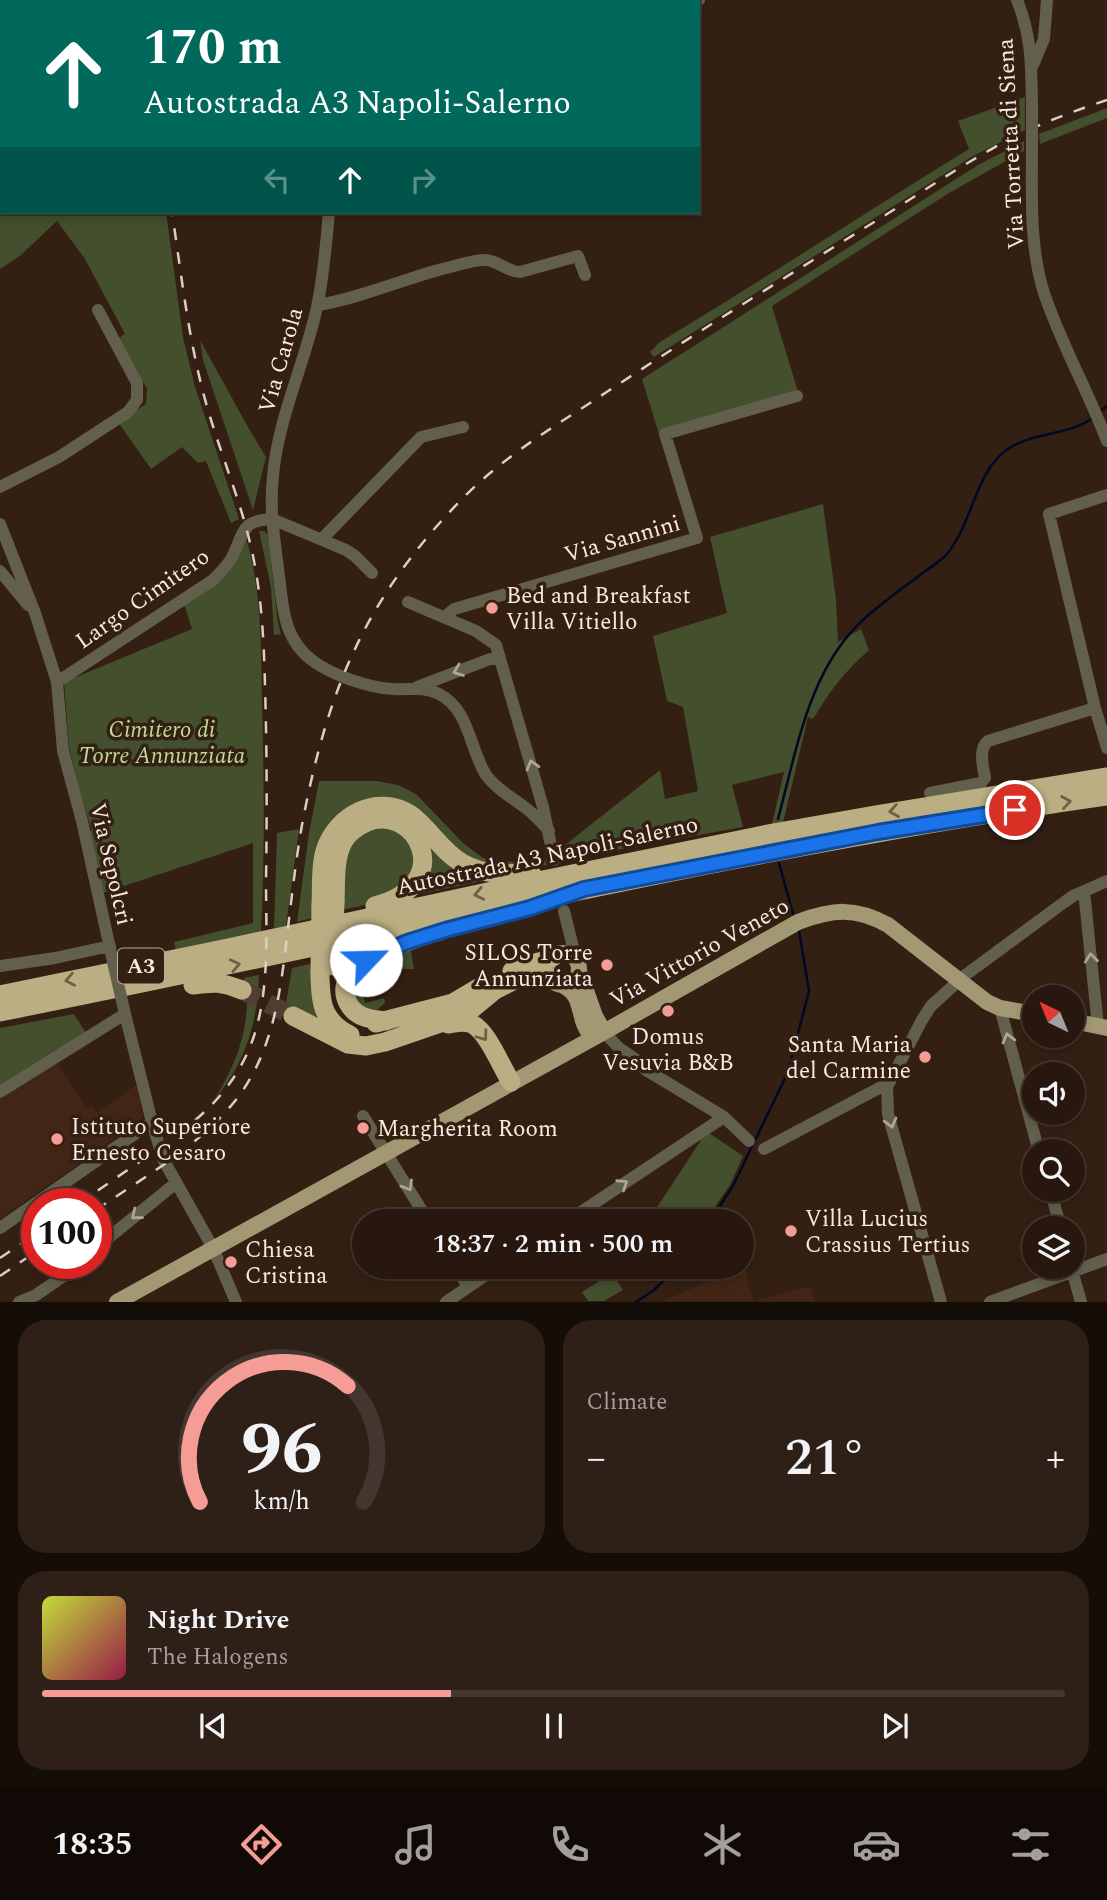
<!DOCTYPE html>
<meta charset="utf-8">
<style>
body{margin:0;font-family:Spectral,serif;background:#2f2017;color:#f1f3f6;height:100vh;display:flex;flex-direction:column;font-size:26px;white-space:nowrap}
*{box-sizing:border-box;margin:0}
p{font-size:23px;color:#a49f9e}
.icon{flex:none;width:38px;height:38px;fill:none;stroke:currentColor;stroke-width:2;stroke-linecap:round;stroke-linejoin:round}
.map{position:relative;height:1302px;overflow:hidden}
.drawer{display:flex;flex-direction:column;gap:18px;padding:18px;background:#150d08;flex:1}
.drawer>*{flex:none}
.banner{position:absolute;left:0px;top:0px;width:700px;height:214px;box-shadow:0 4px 10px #0003,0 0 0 2px #43362e;background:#00695c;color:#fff;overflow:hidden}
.needle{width:46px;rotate:317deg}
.tools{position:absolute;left:1022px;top:985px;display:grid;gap:14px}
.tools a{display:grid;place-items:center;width:63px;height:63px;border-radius:50%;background:#27170e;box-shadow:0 4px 10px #0003,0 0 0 2px #43362e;font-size:35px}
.speed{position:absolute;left:21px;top:1188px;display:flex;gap:14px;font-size:35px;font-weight:700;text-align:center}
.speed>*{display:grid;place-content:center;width:91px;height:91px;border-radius:50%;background:#27170e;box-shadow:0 4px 10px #0003,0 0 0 2px #43362e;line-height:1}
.speed .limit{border:10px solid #d22;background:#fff;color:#111}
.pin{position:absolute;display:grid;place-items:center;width:60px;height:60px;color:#fff;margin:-30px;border:4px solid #fff;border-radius:50%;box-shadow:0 2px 7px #0007}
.me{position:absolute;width:77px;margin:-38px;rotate:66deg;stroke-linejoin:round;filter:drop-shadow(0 0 5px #0008)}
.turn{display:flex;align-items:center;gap:24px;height:147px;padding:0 28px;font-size:32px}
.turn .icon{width:91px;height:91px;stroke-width:2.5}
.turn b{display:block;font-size:49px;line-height:60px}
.lanes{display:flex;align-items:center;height:66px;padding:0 28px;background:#0003;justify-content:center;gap:35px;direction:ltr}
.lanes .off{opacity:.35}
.big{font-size:52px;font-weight:600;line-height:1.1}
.drawer .widget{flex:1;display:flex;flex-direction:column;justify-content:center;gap:10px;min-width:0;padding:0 24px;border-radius:28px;background:#2f2017}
.drawer .dial{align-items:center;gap:0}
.dial svg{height:182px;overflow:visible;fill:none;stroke:#43362e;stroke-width:7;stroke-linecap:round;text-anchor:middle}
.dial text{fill:#f1f3f6;stroke:none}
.song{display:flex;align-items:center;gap:21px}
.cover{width:84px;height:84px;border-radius:10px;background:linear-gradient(135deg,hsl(70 70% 55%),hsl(340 70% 35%))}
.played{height:7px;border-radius:4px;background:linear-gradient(90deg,#f59c96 40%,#43362e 40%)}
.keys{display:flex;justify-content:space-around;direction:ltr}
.heat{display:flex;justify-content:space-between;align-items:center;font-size:38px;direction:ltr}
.drawer .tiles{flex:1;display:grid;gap:18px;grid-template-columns:1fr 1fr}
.widget:last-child{grid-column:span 2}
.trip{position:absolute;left:352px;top:1209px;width:402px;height:70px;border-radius:35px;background:#27170e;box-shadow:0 4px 10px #0003,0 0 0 2px #43362e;font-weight:600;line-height:70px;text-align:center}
.tabs{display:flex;height:112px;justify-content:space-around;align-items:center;background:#100906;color:#a49f9e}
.tabs .icon{width:49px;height:49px}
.tabs .active{color:#f59c96}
.tabs b{font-size:32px;color:#f1f3f6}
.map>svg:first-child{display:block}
</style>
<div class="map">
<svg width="1107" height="1302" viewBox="0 0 1107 1302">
<rect width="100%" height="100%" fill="#341f13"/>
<path fill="#412616" d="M58,1063L87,1108L92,1105L97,1112L136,1085L143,1116L141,1120L0,1219V1099Z
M744,1259L748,1285L754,1301L810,1286L815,1301H662L724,1275L734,1267H742Z"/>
<path fill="#434f2d" d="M1025,97V130L973,156L654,357L650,352L660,342C764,279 865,213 969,149L958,121Z
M1107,108V118L1040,144L1039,134Z
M2,125V212H166L183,337L195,387L239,519L231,523L206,461L198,463L182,447L151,469L118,422L146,404L147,389L119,338L125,334L85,259L57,221L21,255L0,269V129Z
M1024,141V151L949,193L772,306L798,392L659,434L642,379L978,165Z
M200,340L248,427L266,457L253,510L203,360Z
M823,504L836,600L838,642L861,629L869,650C845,671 829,692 813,719L808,717L783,823L772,824L784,772L732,785L743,827L562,860L560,849L660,770L665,799L698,791L683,707L667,701L653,636L727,613L710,537Z
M259,531H264L268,535L278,623L281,634L274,635L271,587Z
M246,538C262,590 261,648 262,702C264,779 265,855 261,932L176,951L174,942L253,923V843L103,893L89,832L92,830L80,793L69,747L64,682L192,629L184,604C207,586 238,568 246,538Z
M319,781H377L398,785L416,794L464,844L483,858L521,863L547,860L548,865L533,867H484L367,803L316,917L297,922L309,833Z
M376,811C420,812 420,840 450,861C464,871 480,875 496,878L411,896C465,839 372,780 339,839C327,861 331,891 330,914L326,915C327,872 323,821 376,811Z
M389,824L415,845L412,877L384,899L361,906L340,910L342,859L358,832Z
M299,829L286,926L274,928L277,833Z
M410,946L414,969H398L361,979L365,1003L384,998L385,1003L372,1014L360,1013L350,985L355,976Z
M314,963L327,1025L295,1012L285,1009L292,968Z
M259,975C258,1022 245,1064 214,1100C233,1070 247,1037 247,1000C247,993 245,985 244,978Z
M74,1014L86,1033L0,1087V1028Z
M709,1133L743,1156L730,1185L705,1221H669L659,1215L663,1221L648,1222L658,1215L656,1213V1209L703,1137Z
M612,1273L623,1290L604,1301H588L582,1292Z"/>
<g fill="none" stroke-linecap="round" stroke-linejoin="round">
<path stroke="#000924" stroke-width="2.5" d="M1099,412L1107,406
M778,819C797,749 809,668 865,618C883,602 901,589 920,575C928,569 938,563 945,556C972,527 974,475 1005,451C1031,431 1068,437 1094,417
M779,863L794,917
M709,1222L733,1186L788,1072L809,991L799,931
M636,1302L654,1290L677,1267"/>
<path stroke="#513d32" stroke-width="19" stroke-dasharray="19 10" stroke-linecap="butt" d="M242,990L293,1016"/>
<path stroke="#635f4d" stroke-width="12" d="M161,0L162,2
M675,0L677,2
M1017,0C1032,37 1031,65 1032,104
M696,2L699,0
M1033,65L1044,39L1047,0
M1032,144C1032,193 1029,246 1044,293C1061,344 1088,391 1107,441
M329,212C326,243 324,275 317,307C305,363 278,418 273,476C269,510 275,543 279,576C283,609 284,640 313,661C332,675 369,688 393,689C409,690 424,686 439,694C470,710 469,748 486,775C497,790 513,798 527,809C535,815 542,823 549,831
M318,305C360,298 401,280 442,269C456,266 471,260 485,260C498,260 507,272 520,272L578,256L585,275
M0,487L59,457L128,412L137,400V383L98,310
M1107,495L1049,514L1095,708L1107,748
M0,524L35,613L57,682L63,751L82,821L113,962
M322,539L421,437L463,427
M0,571L28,605
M408,602L476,631L496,645L543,807L554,860
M445,617L454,609L697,538L665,434L797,396
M57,682L213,580C221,571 230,564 234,553C244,531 243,520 272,519L346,550L355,556L372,573
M417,687L490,659H500
M930,793L981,783L985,778C983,766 978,749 988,741L1095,708
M1084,891L1098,1026
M564,911L576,959
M0,966L55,958L110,946
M1000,1008L1039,1152
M604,1032L619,1048L635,1059L646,1070L724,1117L749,1141
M0,1092L125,1014L152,1122L163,1159L213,1248L236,1302
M363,1116L429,1222
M764,1149L881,1087H887
M1050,1190L1061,1228
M566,1222L724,1117
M0,1228L152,1122
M96,1248L176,1183
M456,1267L468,1287
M1071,1267L1081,1302
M19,1302L36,1295L81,1264
M446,1302L498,1267
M941,1302L888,1114L887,1087L922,1020L931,1006L964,976L1059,906L1073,896L1107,881
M990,1302L1107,1259"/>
<path stroke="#a29873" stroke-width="16" d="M547 969a16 16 0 1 1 32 0a16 16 0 1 1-32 0Z
M579,971L595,1016L604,1032
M562,985C577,992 578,1002 582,1017C583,1025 588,1031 592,1038
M1073,1021L1107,1028
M117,1302L604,1032L798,922C833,909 855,907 888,925L987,1002L1000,1008L1034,1014"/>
<path stroke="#bbae82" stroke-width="19" d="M335,901C336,882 334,859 343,842C348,833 358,826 367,822C416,803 459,884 375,906
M321,905C322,888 320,867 325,851C336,815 378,793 411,815C430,829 441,851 462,863C483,875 507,875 531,872
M320,971C320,1000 321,1021 350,1035
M512,971L553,957
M193,985C215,982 221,982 242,990
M0,995L228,948L543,880L773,833L875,815L1107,777
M0,1012C369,939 734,849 1107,796
M293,1016L348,1044L366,1046L385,1042L455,1018L472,1009L495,990L523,976L530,975L551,978
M386,1021C370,1019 356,1018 348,1003C327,961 416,939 442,930
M376,1023L453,1003L485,984
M448,1024C455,1023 463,1021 470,1023C487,1029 501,1067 511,1082"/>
<path stroke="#ddcdc5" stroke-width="2.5" stroke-dasharray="12 12" stroke-linecap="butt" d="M143,0V2
M78,1204C99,1190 120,1175 141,1161C179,1134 216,1109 239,1069C272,1014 266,944 266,882C267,817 267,751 265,686C264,644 262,602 254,561C244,509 223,461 208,410C189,345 182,279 172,212
M96,1210C144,1177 198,1147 235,1101C274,1052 281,989 288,928C292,894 296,859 302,825C313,766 329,703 355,649C381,593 419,543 462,499C499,461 545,432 590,403C643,368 697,333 751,299C797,270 842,242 887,214C928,188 968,161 1010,139C1041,123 1074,111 1107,100
M0,1258L37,1233
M0,1276L37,1251"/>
<path stroke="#635f4d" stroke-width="12" d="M1032,144V104
M113,962L125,1014"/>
<path stroke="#bbae82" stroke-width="19" d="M333,966L335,901
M320,971L321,905"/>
</g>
<defs><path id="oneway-chevron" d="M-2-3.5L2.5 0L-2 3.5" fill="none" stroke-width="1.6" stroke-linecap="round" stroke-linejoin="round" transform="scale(1.75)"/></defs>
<g stroke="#aea497">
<use href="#oneway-chevron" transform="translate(458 671) rotate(159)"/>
<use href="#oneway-chevron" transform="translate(532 765) rotate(-106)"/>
<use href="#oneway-chevron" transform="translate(1091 958) rotate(-96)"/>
<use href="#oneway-chevron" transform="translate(1008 1038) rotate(-105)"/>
<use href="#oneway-chevron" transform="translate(891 1123) rotate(75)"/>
<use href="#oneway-chevron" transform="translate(623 1184) rotate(-33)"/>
<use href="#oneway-chevron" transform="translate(408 1186) rotate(59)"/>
<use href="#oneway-chevron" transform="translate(136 1215) rotate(141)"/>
</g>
<g stroke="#715f45">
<use href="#oneway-chevron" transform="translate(1066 802) rotate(-9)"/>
<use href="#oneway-chevron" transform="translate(894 811) rotate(171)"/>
<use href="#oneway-chevron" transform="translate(479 894) rotate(168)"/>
<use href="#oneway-chevron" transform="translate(235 965) rotate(-12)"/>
<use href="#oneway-chevron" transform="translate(70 980) rotate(169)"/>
<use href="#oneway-chevron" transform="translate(483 1036) rotate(54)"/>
</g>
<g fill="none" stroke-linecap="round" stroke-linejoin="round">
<defs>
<path id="route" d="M366,960L407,942L445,930L530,908L584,889L878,832L1015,810"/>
</defs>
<use href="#route" stroke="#114b97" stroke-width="18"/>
<use href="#route" stroke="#1a73e8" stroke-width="12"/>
</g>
<g fill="#f59c96" stroke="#341f13" stroke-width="2.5">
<circle cx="492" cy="608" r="7"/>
<circle cx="607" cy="965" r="7"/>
<circle cx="668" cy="1011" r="7"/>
<circle cx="925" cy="1057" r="7"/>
<circle cx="363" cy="1128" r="7"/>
<circle cx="57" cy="1139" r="7"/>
<circle cx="791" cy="1231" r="7"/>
<circle cx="231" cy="1262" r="7"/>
</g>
<g text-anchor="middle" stroke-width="7" stroke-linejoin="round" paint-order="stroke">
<rect fill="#341f13" stroke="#bdaca3" stroke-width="2" x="118" y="948.5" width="46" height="35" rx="5"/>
<g font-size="21" font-weight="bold" fill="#f8e9e1">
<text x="141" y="973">A3</text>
</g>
<g font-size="23" fill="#f8e9e1" stroke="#341f13">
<text transform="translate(1010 144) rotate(-93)" y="8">Via Torretta di Siena</text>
<text transform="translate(280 360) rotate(-74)" y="8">Via Carola</text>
<text transform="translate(622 538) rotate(-16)" y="8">Via Sannini</text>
<text transform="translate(142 598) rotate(-35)" y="8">Largo Cimitero</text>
<text transform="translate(547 855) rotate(-12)" y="8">Autostrada A3 Napoli-Salerno</text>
<text transform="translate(112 864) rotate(77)" y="8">Via Sepolcri</text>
<text transform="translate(699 952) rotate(-29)" y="8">Via Vittorio Veneto</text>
</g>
<g font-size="23" fill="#f8e9e1" stroke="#341f13" text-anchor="start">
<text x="506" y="603">Bed and Breakfast<tspan x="506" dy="26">Villa Vitiello</tspan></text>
<text x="593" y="960" text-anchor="end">SILOS Torre<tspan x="593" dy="26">Annunziata</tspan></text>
<text x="668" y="1044" text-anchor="middle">Domus<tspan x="668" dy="26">Vesuvia B&amp;B</tspan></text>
<text x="911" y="1052" text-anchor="end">Santa Maria<tspan x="911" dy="26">del Carmine</tspan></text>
<text x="71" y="1134">Istituto Superiore<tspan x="71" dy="26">Ernesto Cesaro</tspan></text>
<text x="377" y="1136">Margherita Room</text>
<text x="805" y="1226">Villa Lucius<tspan x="805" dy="26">Crassius Tertius</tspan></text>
<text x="245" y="1257">Chiesa<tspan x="245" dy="26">Cristina</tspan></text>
</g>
<g font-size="23" font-style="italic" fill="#c0d998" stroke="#341f13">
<text x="162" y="737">Cimitero di<tspan x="162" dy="26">Torre Annunziata</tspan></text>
</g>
</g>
</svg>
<div class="tools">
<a><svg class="needle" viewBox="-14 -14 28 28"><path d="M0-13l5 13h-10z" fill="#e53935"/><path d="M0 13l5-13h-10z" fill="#a49f9e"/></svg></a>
<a><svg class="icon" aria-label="sound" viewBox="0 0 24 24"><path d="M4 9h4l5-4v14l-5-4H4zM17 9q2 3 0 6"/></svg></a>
<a><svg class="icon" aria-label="search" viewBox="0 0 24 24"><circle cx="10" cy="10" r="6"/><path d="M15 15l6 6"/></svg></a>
<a><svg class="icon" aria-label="layers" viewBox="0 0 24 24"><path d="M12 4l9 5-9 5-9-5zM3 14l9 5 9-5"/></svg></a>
</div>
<div class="speed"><div class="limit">100</div></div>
<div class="pin" style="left:1015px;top:810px;background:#d93025"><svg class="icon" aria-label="arrive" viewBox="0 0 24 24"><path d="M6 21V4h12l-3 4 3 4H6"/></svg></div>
<svg class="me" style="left:366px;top:960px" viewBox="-20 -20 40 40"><circle r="19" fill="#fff"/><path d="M0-13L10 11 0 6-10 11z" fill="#1a73e8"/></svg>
<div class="trip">18:37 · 2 min · 500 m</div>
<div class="banner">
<div class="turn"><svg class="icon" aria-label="ahead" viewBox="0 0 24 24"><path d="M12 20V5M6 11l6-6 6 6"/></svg><div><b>170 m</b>Autostrada A3 Napoli-Salerno</div></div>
<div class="lanes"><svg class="icon off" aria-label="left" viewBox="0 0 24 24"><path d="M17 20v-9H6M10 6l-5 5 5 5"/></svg><svg class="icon" aria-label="ahead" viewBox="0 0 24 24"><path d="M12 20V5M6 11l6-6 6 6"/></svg><svg class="icon off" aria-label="right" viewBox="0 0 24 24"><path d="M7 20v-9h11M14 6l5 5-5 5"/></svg></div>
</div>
</div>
<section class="drawer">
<div class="tiles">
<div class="widget dial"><svg viewBox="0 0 100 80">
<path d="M14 69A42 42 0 1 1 86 69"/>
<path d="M14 69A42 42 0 0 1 79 18" stroke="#f59c96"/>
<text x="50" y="56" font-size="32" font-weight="700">96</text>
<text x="50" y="72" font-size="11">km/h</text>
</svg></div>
<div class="widget"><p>Climate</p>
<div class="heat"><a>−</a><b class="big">21°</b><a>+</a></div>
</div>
<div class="widget">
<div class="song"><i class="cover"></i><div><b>Night Drive</b><p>The Halogens</p></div></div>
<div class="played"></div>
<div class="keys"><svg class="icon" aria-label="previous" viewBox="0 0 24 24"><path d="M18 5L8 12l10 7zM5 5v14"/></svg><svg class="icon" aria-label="pause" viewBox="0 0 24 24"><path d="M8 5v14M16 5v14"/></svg><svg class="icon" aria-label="next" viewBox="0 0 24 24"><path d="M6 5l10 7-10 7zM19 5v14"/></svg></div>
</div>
</div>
</section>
<nav class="tabs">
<b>18:35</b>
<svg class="icon active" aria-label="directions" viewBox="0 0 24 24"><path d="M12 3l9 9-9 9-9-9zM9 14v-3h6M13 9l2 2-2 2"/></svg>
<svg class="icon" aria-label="music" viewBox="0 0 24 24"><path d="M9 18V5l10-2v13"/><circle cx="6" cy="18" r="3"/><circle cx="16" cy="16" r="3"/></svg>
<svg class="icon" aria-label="phone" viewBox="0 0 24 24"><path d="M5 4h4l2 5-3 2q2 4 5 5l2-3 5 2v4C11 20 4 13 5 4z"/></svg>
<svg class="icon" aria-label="climate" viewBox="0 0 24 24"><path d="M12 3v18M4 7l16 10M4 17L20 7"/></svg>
<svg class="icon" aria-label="car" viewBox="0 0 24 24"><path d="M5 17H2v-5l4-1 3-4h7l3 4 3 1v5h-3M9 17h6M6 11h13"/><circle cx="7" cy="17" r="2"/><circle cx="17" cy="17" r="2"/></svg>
<svg class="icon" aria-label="filters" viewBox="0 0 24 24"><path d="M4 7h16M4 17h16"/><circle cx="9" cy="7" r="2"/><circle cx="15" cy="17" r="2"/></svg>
</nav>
